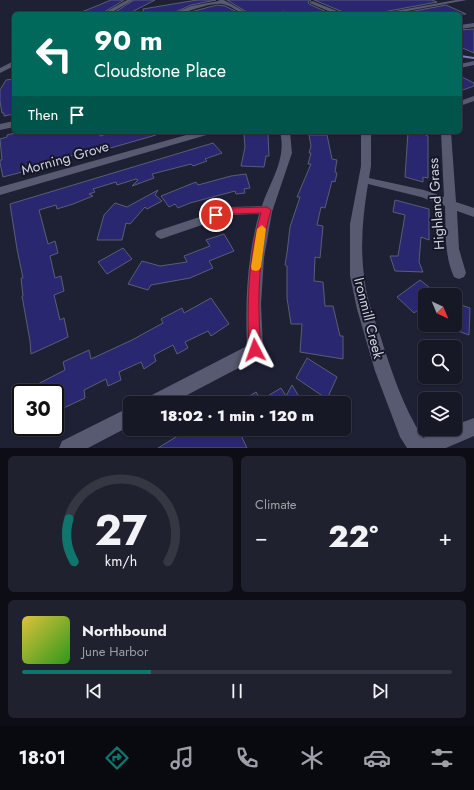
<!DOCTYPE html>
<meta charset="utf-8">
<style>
body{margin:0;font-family:Jost,sans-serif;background:#1f212e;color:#f1f3f6;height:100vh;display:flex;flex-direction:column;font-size:15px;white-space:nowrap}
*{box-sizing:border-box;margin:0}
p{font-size:13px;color:#9ea0a7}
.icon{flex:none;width:22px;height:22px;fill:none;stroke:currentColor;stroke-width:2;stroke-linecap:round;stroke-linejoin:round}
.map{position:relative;height:448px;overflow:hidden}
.panel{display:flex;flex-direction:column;gap:8px;padding:8px;background:#0c0d15;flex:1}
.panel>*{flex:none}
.guide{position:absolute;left:12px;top:12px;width:450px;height:122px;border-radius:6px;box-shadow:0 1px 3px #0004,0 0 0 1px #353743;background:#00695c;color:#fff;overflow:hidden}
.needle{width:26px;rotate:136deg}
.tools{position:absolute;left:418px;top:288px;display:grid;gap:8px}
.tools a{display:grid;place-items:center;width:44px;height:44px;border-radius:6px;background:#161826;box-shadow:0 1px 3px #0004,0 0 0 1px #353743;font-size:20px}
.speed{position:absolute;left:12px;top:384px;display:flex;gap:8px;font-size:20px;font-weight:700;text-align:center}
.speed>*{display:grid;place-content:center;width:52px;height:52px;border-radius:50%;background:#161826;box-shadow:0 1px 3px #0004,0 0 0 1px #353743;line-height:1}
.speed .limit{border:2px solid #111;border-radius:6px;background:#fff;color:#111}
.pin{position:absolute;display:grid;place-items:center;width:34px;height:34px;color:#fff;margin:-17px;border:2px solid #fff;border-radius:50%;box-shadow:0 1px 4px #0007}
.me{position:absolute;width:44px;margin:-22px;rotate:356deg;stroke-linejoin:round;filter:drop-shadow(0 0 3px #0008)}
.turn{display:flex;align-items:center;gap:14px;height:84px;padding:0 16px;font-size:18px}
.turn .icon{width:52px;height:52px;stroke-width:2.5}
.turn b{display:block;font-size:28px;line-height:34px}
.then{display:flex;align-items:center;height:38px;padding:0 16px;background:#0003;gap:8px;font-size:15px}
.big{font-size:30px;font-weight:800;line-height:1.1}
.panel .tile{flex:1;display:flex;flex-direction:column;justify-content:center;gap:6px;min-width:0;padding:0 14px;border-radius:6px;background:#1f212e}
.panel .dial{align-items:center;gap:0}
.dial svg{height:104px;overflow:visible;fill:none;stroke:#353743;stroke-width:7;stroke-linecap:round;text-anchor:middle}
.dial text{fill:#f1f3f6;stroke:none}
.song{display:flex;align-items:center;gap:12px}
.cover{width:48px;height:48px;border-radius:6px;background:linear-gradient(135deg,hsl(50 70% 55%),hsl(110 70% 35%))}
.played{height:4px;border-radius:2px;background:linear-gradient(90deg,#0f766e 30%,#353743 30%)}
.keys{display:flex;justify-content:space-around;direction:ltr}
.heat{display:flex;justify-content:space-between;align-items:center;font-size:22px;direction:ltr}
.panel .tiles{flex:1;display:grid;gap:8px;grid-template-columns:1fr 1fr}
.tile:last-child{grid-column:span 2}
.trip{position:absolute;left:123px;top:396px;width:228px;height:40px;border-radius:6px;background:#161826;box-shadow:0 1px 3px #0004,0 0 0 1px #353743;font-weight:800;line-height:40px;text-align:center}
.menu{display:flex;height:64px;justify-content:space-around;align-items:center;background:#090a0f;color:#9ea0a7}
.menu .icon{width:28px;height:28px}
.menu .on{color:#0f766e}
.menu b{font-size:18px;color:#f1f3f6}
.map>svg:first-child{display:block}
</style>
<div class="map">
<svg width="474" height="448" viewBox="0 0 474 448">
<rect width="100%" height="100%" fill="#1e2033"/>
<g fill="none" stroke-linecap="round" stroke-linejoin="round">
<path stroke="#7c7fba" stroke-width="2" d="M460,56L474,58"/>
</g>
<path fill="#2a2771" stroke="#5b5d73" d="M111,0H124L101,14H77Z
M134,0H155L128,14H112Z
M197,0H216L191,5L171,14H144L143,9Z
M227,0H311L308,2L309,4L331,14H284V11L272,14H250Z
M314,0H432L437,2L378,13L377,14H344L343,12Z
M217,5L225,6L241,14H183Z
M446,5L466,14H399Z
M474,29V53L460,47V30Z
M460,76L474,83V86L460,91Z
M14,79V114L4,116V113H2L0,101V90L6,80Z
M19,132H100V136L114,132H155L156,135L86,155L85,152L67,157L68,160L3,177L0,163V160H2L0,139L7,137V135Z
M408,132H419L428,136V178L423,177V182L405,177Z
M244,134H268L269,156H266L264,167L241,166L245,147Z
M309,135H327L332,159L337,160L335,172L337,173L335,182L332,181L325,208L321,207L317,225L323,226L320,258L315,257L314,281L323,282L325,306H333L340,336H343V359L300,352L302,324H291L287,298V266L285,265L287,253L290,227L300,197H297L311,164H308L311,153H309L311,146Z
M213,143L222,153L205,159L207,161L193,166L191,164L152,174L154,178L132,186L138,180L136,179L117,185L116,182L93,189L95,192L89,194L93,196L73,204L57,209L56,205L39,210L48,244L55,241L58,253L50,256L55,278L61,276L64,291L54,295L60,320L64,318L68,337L31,354L30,341L22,296H23L21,278H23L17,249L10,204Z
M246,174L250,188L244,189L245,193L236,194L235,191L190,203L178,208L175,204L169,207L161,196L196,182L198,185L231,176Z
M158,190L155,195L162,201L147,209L145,207L130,224L126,223L122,240H97L104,215L115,203L127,207Z
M395,200L429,209V240L421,237L419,262L423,272L395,271L390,256H398L405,215L393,212Z
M224,234L234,251L209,261L213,268L190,278L151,285L148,290L128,284L142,261L160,266L187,262L184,256L210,246L206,240Z
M123,248L132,259L107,274L98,262Z
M420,280L439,295H425V305L414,313L397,297Z
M211,298L229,324L211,336L208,331L185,342L188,348L177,354L173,345L154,355L156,361L144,369L141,362L119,372L121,380L108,386L106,379L84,390L85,398L55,412V393H35L34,386L65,370L63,362L89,350L91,359L132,340L163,323L161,319L182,308L184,313Z
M458,304L470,308L469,335L455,330V309L457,311Z
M307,358L337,377L327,399L296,378Z
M292,385L303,403H238L256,392L261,400L281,388L286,396Z
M189,429H238L247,448H158Z"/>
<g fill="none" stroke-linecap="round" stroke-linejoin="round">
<path fill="#575a70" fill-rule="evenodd" d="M127,0H133L109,14H102Z
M218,0H224L249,14C238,14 232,5 222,4C208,2 187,14 172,14L191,6L219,1Z
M456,0H467L391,14H378Z
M312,1L342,13L343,14H335L310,3V2Z
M474,23V27L460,29V25Z
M14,61V66L0,73V68Z
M474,61V65L460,68V64Z
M474,96V101L460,106V101Z
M14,121V127L0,130V124Z
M197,132H212L210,134L0,195V187Z
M280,132H290L292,153L272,212L264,258L261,304L263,350L261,356L172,403H145L148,397L247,346C245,302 247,257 259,214L231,215L161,239L157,237L155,234L157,231L230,207L262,206C270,181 287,159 280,132Z
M361,132H371V166L369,178L424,190L444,197L441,132H451L456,202L474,208V217L457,211L459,249L466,273L464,277L459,279L454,277C444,256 446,229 445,206L421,197L368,184C363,215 360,244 364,276C366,296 373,316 380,335C391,370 403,407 423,438L446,429H455V425L474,418V436L446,448H407L400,437L375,371L357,309L350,276V224L361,166Z
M130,407V426L88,448H59L62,441Z"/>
</g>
<path fill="#e11d48" stroke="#92132f" d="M267,207L271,210C258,255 257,303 261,350L259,354L255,356L251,354L249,350C247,304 248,257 261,213L230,214L216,218L211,215L213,212L230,208Z"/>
<path fill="#f59e0b" d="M262,225L266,229L261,267L259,270L256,271L252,270L251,267L257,229Z"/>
<g text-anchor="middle" stroke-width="4" stroke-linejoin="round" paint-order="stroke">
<g font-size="14" fill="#d0d2de" stroke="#151729">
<text transform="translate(65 158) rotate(-16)" y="5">Morning Grove</text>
<text transform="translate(436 204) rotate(-94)" y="5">Highland Grass</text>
<text transform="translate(369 318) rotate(76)" y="5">Ironmill Creek</text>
</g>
</g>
</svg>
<div class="tools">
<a><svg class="needle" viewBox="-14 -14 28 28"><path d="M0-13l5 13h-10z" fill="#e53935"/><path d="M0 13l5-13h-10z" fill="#9ea0a7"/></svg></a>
<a><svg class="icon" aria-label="search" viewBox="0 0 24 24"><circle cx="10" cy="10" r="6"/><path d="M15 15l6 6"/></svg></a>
<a><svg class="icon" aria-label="layers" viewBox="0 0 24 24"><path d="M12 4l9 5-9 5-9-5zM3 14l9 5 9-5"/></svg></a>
</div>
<div class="speed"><div class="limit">30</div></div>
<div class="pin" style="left:216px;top:215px;background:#d93025"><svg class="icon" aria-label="arrive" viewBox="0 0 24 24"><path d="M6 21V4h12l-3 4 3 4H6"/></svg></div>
<svg class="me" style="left:255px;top:350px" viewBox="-20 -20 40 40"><path d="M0-17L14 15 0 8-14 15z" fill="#e11d48" stroke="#fff" stroke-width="4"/></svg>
<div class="trip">18:02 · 1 min · 120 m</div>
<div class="guide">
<div class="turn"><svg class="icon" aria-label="left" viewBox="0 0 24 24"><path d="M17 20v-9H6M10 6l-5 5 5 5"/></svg><div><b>90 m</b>Cloudstone Place</div></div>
<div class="then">Then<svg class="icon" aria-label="arrive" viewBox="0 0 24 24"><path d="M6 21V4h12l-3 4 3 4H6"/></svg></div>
</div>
</div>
<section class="panel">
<div class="tiles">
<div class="tile dial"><svg viewBox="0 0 100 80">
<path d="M14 69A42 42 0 1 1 86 69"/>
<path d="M14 69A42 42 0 0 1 10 36" stroke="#0f766e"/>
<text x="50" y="56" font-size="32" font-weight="700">27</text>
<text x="50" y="72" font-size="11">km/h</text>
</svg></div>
<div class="tile"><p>Climate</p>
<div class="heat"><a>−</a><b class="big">22°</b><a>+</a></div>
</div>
<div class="tile">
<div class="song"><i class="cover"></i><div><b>Northbound</b><p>June Harbor</p></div></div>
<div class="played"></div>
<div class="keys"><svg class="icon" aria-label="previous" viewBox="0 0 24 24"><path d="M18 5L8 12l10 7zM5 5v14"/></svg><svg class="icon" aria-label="pause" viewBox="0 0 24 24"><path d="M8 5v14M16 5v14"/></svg><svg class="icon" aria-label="next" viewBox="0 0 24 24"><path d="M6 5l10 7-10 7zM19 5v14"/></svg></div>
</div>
</div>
</section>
<nav class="menu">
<b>18:01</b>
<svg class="icon on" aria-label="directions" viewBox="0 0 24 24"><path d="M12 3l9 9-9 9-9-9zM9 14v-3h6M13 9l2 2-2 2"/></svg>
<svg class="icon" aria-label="music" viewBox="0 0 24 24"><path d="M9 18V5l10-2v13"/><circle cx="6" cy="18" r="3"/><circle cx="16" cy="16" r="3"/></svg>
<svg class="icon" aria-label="phone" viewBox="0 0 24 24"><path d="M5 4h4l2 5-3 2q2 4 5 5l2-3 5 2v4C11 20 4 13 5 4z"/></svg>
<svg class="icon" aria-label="climate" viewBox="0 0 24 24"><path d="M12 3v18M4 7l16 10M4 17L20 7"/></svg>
<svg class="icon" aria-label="car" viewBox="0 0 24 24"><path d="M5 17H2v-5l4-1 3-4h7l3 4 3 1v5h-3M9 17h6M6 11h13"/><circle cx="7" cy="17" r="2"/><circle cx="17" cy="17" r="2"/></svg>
<svg class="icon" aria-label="filters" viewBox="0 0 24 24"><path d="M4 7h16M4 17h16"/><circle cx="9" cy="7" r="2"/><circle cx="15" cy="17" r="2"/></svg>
</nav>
